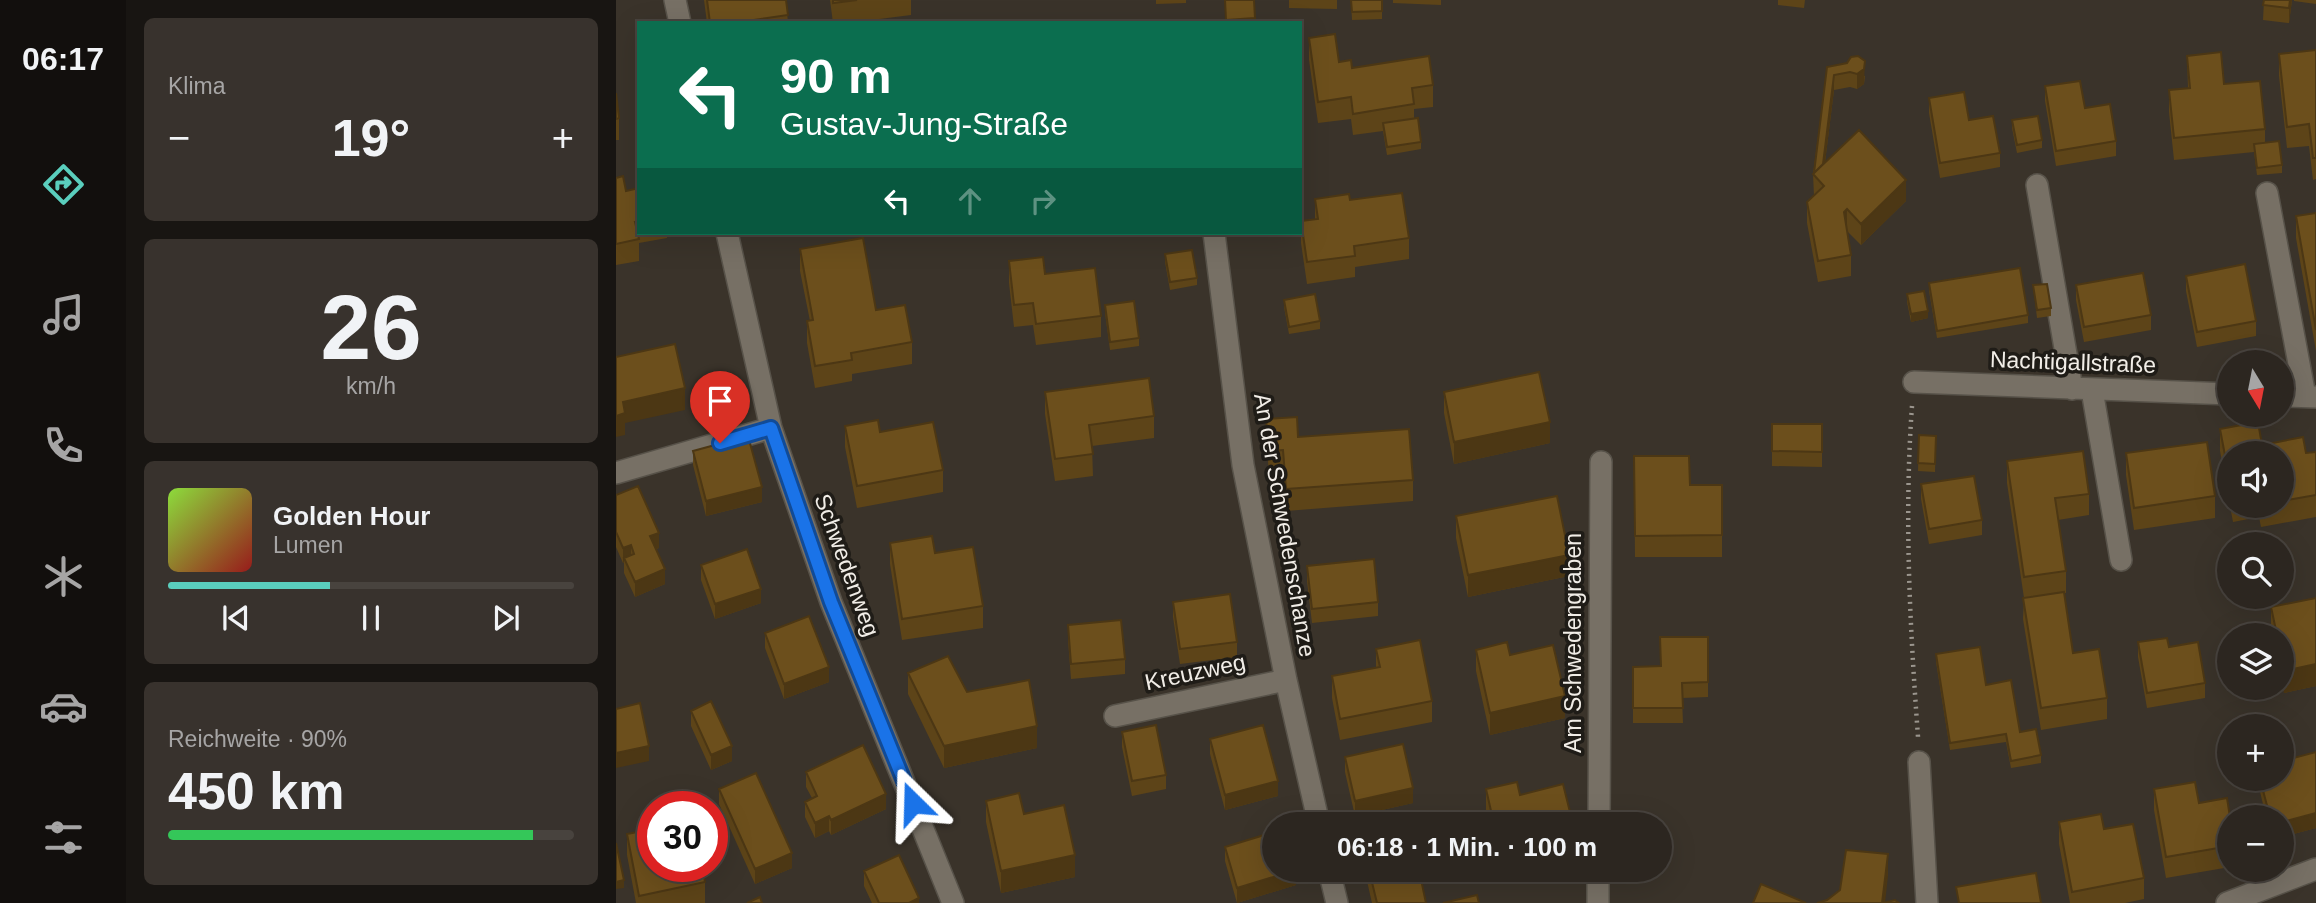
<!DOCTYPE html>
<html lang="de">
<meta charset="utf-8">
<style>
body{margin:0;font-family:Helvetica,sans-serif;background:#38322d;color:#f1f3f6;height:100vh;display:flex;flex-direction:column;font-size:26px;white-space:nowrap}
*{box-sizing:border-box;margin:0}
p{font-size:23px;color:#a6a5a5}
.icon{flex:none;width:38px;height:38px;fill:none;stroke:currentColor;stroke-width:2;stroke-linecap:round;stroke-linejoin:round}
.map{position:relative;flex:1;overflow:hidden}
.side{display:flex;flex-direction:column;gap:18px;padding:18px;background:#181512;width:490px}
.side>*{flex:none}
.hud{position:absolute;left:21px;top:21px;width:665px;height:214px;border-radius:0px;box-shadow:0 7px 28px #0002,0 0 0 2px #48433e;background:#0b6e4f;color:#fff;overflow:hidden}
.needle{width:46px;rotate:170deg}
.tools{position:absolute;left:1601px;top:350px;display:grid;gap:14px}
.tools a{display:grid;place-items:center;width:77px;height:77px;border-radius:50%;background:#2c2620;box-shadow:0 7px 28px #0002,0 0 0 2px #48433e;font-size:35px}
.speed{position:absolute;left:21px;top:791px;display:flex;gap:14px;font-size:35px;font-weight:700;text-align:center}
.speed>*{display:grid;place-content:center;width:91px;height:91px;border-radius:50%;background:#2c2620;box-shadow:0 7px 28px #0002,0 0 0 2px #48433e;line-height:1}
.speed .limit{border:10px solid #d22;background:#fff;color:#111}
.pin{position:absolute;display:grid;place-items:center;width:60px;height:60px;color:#fff;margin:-72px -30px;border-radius:50% 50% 50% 0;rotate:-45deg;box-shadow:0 0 7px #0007}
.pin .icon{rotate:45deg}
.me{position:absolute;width:77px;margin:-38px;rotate:338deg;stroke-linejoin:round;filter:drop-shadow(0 0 5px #0008)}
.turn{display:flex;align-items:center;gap:24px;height:147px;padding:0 28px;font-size:32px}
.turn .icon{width:91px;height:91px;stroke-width:2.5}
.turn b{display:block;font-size:49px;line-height:60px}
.lanes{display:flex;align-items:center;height:66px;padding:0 28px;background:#0003;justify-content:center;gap:35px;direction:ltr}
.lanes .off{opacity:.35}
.big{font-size:52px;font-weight:600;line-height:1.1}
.side .card{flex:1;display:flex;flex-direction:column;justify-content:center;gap:10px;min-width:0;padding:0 24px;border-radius:10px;background:#38322d}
.side .dial{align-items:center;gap:0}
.dial b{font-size:91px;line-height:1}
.song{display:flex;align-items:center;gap:21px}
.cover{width:84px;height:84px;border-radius:10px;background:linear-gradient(135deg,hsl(90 70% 55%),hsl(0 70% 35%))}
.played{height:7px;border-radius:4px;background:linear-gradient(90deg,#5acebd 40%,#48433e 40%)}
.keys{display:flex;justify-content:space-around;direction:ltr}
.heat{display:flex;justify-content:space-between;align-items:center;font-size:38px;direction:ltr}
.charge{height:10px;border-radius:5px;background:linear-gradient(90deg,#34c759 90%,#48433e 0)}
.trip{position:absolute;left:646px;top:812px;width:410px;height:70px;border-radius:35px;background:#2c2620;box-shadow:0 7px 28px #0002,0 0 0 2px #48433e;font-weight:600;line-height:70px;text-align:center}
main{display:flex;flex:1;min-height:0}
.menu{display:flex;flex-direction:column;width:126px;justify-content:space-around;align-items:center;background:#120f0d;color:#a6a5a5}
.menu .icon{width:49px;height:49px}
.menu .on{color:#5acebd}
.menu b{font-size:32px;color:#f1f3f6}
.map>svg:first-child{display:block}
</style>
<main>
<nav class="menu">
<b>06:17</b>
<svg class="icon on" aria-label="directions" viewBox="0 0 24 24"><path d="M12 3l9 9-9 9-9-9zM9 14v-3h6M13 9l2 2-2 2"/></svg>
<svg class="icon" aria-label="music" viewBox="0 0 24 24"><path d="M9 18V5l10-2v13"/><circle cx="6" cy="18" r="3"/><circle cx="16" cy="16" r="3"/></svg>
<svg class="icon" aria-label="phone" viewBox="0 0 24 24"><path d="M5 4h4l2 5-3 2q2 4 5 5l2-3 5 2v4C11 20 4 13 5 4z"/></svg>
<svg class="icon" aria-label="climate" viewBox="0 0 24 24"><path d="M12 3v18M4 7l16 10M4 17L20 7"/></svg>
<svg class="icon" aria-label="car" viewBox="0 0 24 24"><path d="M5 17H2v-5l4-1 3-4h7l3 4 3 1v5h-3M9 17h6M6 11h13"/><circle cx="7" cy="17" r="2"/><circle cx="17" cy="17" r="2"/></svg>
<svg class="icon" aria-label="filters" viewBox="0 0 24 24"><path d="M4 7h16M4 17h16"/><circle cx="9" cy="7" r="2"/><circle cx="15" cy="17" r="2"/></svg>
</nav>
<section class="side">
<div class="card"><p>Klima</p>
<div class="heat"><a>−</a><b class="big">19°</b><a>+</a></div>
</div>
<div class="card dial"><b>26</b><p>km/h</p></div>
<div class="card">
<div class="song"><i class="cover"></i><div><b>Golden Hour</b><p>Lumen</p></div></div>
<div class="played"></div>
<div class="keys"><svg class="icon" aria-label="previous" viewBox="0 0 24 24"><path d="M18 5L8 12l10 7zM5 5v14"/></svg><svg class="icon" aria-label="pause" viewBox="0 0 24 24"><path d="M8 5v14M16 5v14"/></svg><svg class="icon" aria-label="next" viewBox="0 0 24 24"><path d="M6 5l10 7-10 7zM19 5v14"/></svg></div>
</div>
<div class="card"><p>Reichweite · 90%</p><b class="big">450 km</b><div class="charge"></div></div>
</section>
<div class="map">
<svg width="1700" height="903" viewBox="0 0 1700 903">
<rect width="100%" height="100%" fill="#3a332a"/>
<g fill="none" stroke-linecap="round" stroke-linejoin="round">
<defs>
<path id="minor" d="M59,0L64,23
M1421,185L1456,389
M1651,193L1689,396
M111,233L155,428L215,602L337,903
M598,233L627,465L670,680L703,824
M1298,382L1614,394
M1476,390L1505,560
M1666,396L1700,397
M0,473L155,428
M499,716L670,680
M1303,762L1311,903
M983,824L985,462
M713,870L721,903
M982,903V870
M1611,903L1700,869"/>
</defs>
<use href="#minor" stroke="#575249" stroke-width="24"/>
<path stroke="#9b968e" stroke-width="4.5" stroke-dasharray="2 5" stroke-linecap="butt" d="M1296,406C1288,517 1294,627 1302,737"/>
<use href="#minor" stroke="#777065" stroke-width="21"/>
</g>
<path fill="#5d4418" d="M88,0H170L172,23H91Z
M214,0H295V15L232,23H217Z
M540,0H570V3L540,4Z
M609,0H638L639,23H610Z
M673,0H721V9L673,8Z
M735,0L766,11V19L736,20Z
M777,0H825V5L777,3Z
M1162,0H1189L1188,8L1162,5Z
M1648,0H1676L1673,23L1647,20Z
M1678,0H1700V4L1678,1Z
M693,38L723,62L736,68L817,85V107L798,109V119L805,142V149L771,155L767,131L737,135L735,119L702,123L693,60Z
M1700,50V179L1697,180L1693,146L1671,148L1663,76V54Z
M1571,56L1608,84L1649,129V143L1666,165V173L1641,175L1638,152L1558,160L1553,112V90L1572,88Z
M1211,67L1249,76L1248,84L1241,89L1234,87L1218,90L1209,162L1290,201L1245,245L1231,231L1235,255V276L1202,282L1191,223V202L1198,196L1197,174Z
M1429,86L1469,108L1500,141V156L1440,166L1429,101Z
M0,93L3,118V140H0Z
M1313,98L1353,120L1384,153V167L1324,178L1313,113Z
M1396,120L1426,140V148L1401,153L1396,128Z
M0,178L10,191L23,188V233H51V238L23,243V261L0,265Z
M699,199L734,200L793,238V259L739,267V277L691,284L685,243V221L699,219Z
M1700,213V351L1680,238V216Z
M167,233H189L167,237Z
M184,249L260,310L296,342V364L236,374V381L199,388L191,343V321H194L184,271Z
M549,254L581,278V285L554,290L549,262Z
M393,261L429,274L485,316V337L420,345L417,325L398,327L393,283Z
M1570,276L1640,321V336L1581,347L1570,291Z
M1313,283L1412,315V323L1321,338L1313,291Z
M1417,285L1435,308V316L1421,318Z
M1460,285L1535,315V330L1468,342L1460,300Z
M1291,294L1312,318L1295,322L1291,302Z
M668,300L704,321V329L673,334L668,307Z
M489,305L523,338V346L494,350L489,313Z
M429,392L538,416V438L476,446L477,476L439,481L429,414Z
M828,392L934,443L838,464L828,413Z
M650,419L682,437L797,480V501L670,511L667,471L653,472L650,441Z
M1156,424H1206V467L1156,466Z
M229,426L264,432L327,470V492L241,508L229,447Z
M1604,429L1646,445L1690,453L1700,452V517L1645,527L1643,517L1617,522L1614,506H1666V453H1614V504L1604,451Z
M1303,435L1320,436L1319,472L1302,471Z
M77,451L146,502L90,516L77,465Z
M1510,453L1599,496V518L1518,530L1510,475Z
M1018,456L1074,485H1106V557H1019Z
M1391,461L1473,494V515L1442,520L1450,571V593H1448L1457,653L1491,698V719L1425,730L1407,619L1408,598L1391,483Z
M1305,484L1366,520V535L1313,544L1305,499Z
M0,495L43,548L40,549L49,584L19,597L8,573V562L7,563L0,547Z
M840,516L953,576L852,597L840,538Z
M274,543L319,553L367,606V628L286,640L274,564Z
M85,565L145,603L99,619L85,580Z
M691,566L762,602V616L696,623L691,581Z
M1700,598V686L1668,693L1666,683V635H1656L1655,628V607Z
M557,602L621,642V657L564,664L557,617Z
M452,625L509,659V674L455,679L452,640Z
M149,633L213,682L168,699L149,648Z
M1092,637V697L1066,698L1067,723H1017V667L1045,666Z
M1522,642L1553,647L1589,683V698L1531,708L1522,657Z
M760,649L816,701V722L724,740L716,698V676L760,668Z
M860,650L894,655L949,718L874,735L860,671Z
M1320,654L1370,685L1404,732L1425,755V763L1395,768L1390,742L1334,750L1320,662Z
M292,673L351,692L421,748L328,768L292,694Z
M75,711L116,761L95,770L75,726Z
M506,732L550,775V789L516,796L506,747Z
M594,739L662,796L609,810L594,754Z
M729,757L797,803L739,816L729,772Z
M190,772L270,809L215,835L213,831L199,838L189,817V802L196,798L190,787Z
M1641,779H1666L1700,828L1666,837V817H1650Z
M103,789L176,868L139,884L103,804Z
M870,789L904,795L957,824H873L870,811Z
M1538,789L1583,803L1614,817V867L1550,878L1538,810Z
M370,801L408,814L459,877L385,893L370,822Z
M1443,822L1488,829L1528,878V899L1509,903H1454L1443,844Z
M11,834L89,882V903H20L11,855Z
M609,847L680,885L621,903L609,861Z
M751,870H803L810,903H756L751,881Z
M248,871L303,903H256L248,886Z"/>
<path fill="#4c3714" d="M1674,0H1676L1673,23V8Z
M1249,61L1248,84L1241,89V74Z
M1218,75V90L1206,187V183L1200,177Z
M1290,180V201L1245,245V224Z
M1231,209V231L1228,212Z
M1312,311V318L1295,322V314Z
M69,388V410L9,423V435L0,437V416L7,402Z
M934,422V443L838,464V442Z
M146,487V502L90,516V501Z
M43,533V548L34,551V536Z
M15,545V560L8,558V562L7,563V548Z
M953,555V576L852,597V575Z
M49,569V584L19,597V582Z
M145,589V603L99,619V604Z
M1700,664V686L1668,693V671Z
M213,667V682L168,699V684Z
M949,696V718L874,735V713Z
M421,726V748L328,768V746Z
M33,746V761L0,768V753Z
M116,746V761L95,770V755Z
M662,781V796L609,810V795Z
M797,788V803L739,816V801Z
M270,794V809L215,835V820Z
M1700,813V828L1666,837V822Z
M213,816V831L199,838V823Z
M176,853V868L139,884V869Z
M1272,854V876L1269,903H1266Z
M459,855V877L385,893V871Z
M680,870V885L621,903V888Z
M884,870H904L884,874Z
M8,880V888L0,889V882Z
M303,898V903H293Z"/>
<path fill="#6c4f1c" stroke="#4c3714" stroke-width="2" d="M91,0H170L172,15L117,23H94Z
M217,0H241L217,3Z
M609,0H638L639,18L610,20Z
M735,0H766V11L736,12Z
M1648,0H1674L1673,8L1647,5Z
M719,34L723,62L735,60L736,68L813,56L817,85L796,88L798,104L767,109L737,114L735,97L702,102L693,38Z
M1700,50V158H1697L1693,124L1671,127L1663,54Z
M1605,52L1608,84L1644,81L1649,129L1558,138L1553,90L1574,88L1571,56Z
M1242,56L1249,61L1248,69L1241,74L1234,72L1218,75L1207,164L1198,173L1211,67L1231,63L1235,57Z
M1464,81L1469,108L1494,104L1500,141L1440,151L1429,86Z
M1348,92L1353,120L1377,116L1384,153L1324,163L1313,98Z
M0,93L3,118L0,119Z
M1422,116L1426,140L1401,145L1396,120Z
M802,118L805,142L771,147L767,123Z
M1243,130L1290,180L1245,224L1231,209L1228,212L1235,255L1202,261L1191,202L1208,186L1197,174Z
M1663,141L1666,165L1641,168L1638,144Z
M7,176L10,191L23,188V222H19L23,239L0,244V178Z
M786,193L793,238L738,246L739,256L691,262L685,221L702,219L699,199L733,194L734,200Z
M1700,213V330L1680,216Z
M247,238L260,310L289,305L296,342L235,353L236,360L199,366L191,321L197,320L184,249Z
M576,250L581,278L554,282L549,254Z
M427,257L429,274L479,268L485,316L420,324L417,303L398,305L393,261Z
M1629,264L1640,321L1581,332L1570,276Z
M1404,268L1412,315L1321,331L1313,283Z
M1527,273L1535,315L1468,327L1460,285Z
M1431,284L1435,308L1421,310L1417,285Z
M1308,291L1312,311L1295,314L1291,294Z
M699,294L704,321L673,327L668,300Z
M518,301L523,338L494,342L489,305Z
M59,344L69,388L7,402L9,413L0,416V357Z
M923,372L934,422L838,442L828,392Z
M533,378L538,416L473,425L477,454L439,459L429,392Z
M681,417L682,437L793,429L797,480L670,489L667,450L653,451L650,419Z
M262,420L264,432L317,422L327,470L241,486L229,426Z
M1642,422L1646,445L1687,437L1690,453L1700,452V495L1666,501V453H1614V482L1604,429Z
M1156,424H1206V452L1156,451Z
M1303,435L1320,436L1319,464L1302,463Z
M132,436L146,487L90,501L77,451Z
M1591,442L1599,496L1518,508L1510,453Z
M1467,451L1473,494L1439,498L1450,571L1408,577L1391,461Z
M1018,456H1073L1074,485H1106V535L1019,536Z
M1358,476L1366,520L1313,529L1305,484Z
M22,486L43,533L34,536L49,569L19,582L8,558L18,554L15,545L7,548L0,532V495Z
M941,496L953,555L852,575L840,516Z
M316,536L319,553L357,547L367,606L286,619L274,543Z
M131,549L145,589L99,604L85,565Z
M758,559L762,602L696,609L691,566Z
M1448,592L1457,653L1483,649L1491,698L1425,708L1407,598Z
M614,594L621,642L564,649L557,602Z
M1700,598V664L1668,671L1666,661V635H1661L1655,607Z
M193,616L213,667L168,684L149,633Z
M505,620L509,659L455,664L452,625Z
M1044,637H1092V682L1066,683L1067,708H1017V667L1045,666Z
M1551,638L1553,647L1582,642L1589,683L1531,693L1522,642Z
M804,640L816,701L724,719L716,676L764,667L760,649Z
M891,642L894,655L937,645L949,696L874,713L860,650Z
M1364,647L1370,685L1395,680L1404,732L1420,729L1425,755L1395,761L1390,734L1334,743L1320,654Z
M332,656L351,692L413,680L421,726L328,746L292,673Z
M95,701L116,746L95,755L75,711Z
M24,703L33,746L0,753V709Z
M540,725L550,775L516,781L506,732Z
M647,725L662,781L609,795L594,739Z
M787,744L797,788L739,801L729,757Z
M247,745L270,794L215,820L213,816L199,823L189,802L201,796L190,772Z
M1700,752V813L1666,822V817H1654L1644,779H1666V761Z
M140,773L176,853L139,869L103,789Z
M901,782L904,795L947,784L957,824H878L870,789Z
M1579,782L1583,803L1611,798L1614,817V846L1550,857L1538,789Z
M403,793L408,814L448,805L459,855L385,871L370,801Z
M1485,814L1488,829L1517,824L1528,878L1456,892L1443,822Z
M37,829V866H86L89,882L23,896L11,834Z
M658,832V870H680L621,888L609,847Z
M0,843L8,880L0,882Z
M1230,850L1272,854L1266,903H1201L1211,900L1224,890Z
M283,855L303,898L293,903H263L248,871Z
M753,870H803L810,903H761Z
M1420,873L1425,903H1343L1340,887Z
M1145,884L1190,903H1137Z
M861,895L863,903H827Z
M144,897L146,903H131Z
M1279,900L1283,903H1267Z"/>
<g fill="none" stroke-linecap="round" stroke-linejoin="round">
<defs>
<path id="route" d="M104,443L155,428L215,602L297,803"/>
</defs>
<use href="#route" stroke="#114b97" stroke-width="18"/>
<use href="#route" stroke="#1a73e8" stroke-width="12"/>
</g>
<g text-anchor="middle" stroke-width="7" stroke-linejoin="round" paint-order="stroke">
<g font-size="23" fill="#f1ede7" stroke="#1f1c17">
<text transform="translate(1457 362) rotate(2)" y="8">Nachtigallstraße</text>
<text transform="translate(669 525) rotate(80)" y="8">An der Schwedenschanze</text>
<text transform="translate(231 565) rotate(70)" y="8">Schwedenweg</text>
<text transform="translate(957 643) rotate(-90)" y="8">Am Schwedengraben</text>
<text transform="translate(579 672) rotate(-12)" y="8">Kreuzweg</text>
</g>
</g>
</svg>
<div class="tools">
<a><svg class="needle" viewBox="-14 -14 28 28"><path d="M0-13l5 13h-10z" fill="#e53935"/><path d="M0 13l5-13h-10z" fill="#a6a5a5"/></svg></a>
<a><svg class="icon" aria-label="sound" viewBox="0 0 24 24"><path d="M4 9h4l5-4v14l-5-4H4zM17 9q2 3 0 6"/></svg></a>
<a><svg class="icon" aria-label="search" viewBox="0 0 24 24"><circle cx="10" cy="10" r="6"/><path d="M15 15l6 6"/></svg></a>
<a><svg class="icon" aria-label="layers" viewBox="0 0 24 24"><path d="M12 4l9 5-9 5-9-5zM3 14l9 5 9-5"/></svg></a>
<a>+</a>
<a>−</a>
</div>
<div class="speed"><div class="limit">30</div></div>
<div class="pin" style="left:104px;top:443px;background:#d93025"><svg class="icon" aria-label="arrive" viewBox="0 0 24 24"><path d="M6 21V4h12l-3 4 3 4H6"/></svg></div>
<svg class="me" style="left:297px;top:803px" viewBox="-20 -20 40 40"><path d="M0-17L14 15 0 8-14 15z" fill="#1a73e8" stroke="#fff" stroke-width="4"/></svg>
<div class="trip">06:18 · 1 Min. · 100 m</div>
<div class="hud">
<div class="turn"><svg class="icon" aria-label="left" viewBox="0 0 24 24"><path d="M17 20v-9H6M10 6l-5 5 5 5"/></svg><div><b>90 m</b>Gustav-Jung-Straße</div></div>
<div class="lanes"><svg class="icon" aria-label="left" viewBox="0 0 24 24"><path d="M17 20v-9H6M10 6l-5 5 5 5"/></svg><svg class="icon off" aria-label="ahead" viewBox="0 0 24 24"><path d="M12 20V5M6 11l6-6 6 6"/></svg><svg class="icon off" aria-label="right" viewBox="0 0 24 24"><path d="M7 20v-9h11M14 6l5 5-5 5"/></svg></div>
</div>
</div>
</main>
